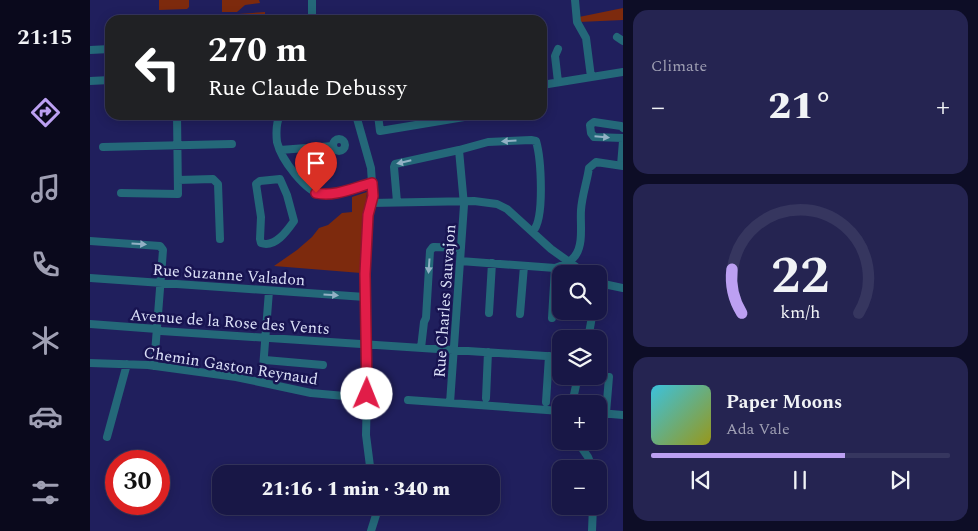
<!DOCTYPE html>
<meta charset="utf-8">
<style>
body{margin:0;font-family:Spectral,serif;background:#252451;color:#f1f3f6;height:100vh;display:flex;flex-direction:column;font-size:19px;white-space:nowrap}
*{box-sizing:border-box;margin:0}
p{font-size:16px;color:#9f9fb3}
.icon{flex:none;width:28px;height:28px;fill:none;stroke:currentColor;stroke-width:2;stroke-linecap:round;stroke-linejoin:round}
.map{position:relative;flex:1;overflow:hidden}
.panel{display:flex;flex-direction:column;gap:10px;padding:10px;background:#0d0d26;width:355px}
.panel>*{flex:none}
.guide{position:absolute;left:15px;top:15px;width:442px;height:105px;border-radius:15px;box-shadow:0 2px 12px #0003,0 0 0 1px #36365f;background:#202124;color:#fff;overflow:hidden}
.buttons{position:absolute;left:462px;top:265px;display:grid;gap:10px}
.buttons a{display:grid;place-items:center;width:55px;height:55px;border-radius:10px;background:#181746;box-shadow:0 2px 12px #0003,0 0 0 1px #36365f;font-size:25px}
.speed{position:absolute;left:15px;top:450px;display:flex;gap:10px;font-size:25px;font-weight:700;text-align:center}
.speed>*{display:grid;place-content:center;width:65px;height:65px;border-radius:50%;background:#181746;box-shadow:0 2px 12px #0003,0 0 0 1px #36365f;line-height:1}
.speed .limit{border:8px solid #d22;background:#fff;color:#111}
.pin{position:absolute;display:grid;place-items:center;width:42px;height:42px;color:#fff;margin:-51px -21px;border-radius:50% 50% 50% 0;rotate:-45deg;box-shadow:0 0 5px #0007}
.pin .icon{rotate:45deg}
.me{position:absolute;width:55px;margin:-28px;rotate:1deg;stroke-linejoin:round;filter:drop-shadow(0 0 4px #0008)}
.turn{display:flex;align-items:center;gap:18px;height:105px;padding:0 20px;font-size:22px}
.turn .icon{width:65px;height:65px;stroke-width:2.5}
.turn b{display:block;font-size:35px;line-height:42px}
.big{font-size:38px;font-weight:800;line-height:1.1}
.panel .widget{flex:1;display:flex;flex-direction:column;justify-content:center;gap:8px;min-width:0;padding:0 18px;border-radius:15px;background:#252451}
.panel .dial{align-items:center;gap:0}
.dial svg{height:130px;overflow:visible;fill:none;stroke:#36365f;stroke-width:7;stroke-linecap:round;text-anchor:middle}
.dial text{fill:#f1f3f6;stroke:none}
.song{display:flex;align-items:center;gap:15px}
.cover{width:60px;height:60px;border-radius:8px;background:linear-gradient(135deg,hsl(190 70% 55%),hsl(60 70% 35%))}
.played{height:5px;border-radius:2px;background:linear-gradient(90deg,#bca0f2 65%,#36365f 65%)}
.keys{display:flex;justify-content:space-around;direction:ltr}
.heat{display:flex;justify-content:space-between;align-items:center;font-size:28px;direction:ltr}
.trip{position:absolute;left:122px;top:465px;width:288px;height:50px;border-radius:15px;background:#181746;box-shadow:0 2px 12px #0003,0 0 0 1px #36365f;font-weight:800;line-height:50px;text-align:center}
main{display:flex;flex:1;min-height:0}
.tabs{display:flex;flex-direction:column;width:90px;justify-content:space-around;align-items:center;background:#0a091c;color:#9f9fb3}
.tabs .icon{width:35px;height:35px}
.tabs .selected{color:#bca0f2}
.tabs b{font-size:22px;color:#f1f3f6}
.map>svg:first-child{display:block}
</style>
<main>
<nav class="tabs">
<b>21:15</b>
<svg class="icon selected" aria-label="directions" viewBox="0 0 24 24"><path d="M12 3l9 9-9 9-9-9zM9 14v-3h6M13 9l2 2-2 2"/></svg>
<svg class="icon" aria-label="music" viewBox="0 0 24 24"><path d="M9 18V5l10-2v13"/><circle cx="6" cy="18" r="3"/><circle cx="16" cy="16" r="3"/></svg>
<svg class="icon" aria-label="phone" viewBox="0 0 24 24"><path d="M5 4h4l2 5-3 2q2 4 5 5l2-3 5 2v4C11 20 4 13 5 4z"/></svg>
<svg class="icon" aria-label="climate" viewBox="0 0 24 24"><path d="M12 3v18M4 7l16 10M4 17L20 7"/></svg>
<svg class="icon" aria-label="car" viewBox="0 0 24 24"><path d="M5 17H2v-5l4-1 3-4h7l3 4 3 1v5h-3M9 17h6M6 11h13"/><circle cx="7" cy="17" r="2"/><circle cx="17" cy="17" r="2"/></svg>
<svg class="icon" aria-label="filters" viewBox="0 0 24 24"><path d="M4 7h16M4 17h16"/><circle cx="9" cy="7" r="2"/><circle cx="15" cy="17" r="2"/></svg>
</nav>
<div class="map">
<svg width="533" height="531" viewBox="0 0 533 531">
<rect width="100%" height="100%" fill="#201f5d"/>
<path fill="#7d2a0d" d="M69,0H99V7L97,9L69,10Z
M132,0H169L170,3L155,5L147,12H132Z
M533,8V20L489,22V17Z
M175,12V20H149L148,14Z
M143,15V20H122V16Z
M277,192L271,273L184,266L207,250L222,237L229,228L238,225L252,213L262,212V197Z"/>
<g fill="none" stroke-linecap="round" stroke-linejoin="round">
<path stroke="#246879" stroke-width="8" d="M222,0V20
M485,0L487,22L496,38L501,77
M527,37L533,41
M0,50L20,49
M0,81L20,80
M468,82L465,56L468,49
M452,85L533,72
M18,104H20
M190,115C186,123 186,133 187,142C191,159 215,192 233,195C249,196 267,187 282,183
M266,115L281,168L282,183L283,196L278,215L275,297L278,350L276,435L281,474
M288,115L290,131L386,115
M533,128L531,126L504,122L500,125L501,133L504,137L533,138
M243 145a6 6 0 1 1 12 0a6 6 0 1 1-12 0Z
M13,147L142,144
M190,150L243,146
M369,150L398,142L441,140L446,141C451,158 455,219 443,231
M531,165L533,141
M190,179L197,195L204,221C197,231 185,248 171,243L170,239L171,217L166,184L170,181Z
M88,180L123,179L128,184L130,239
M31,193L88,194L87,115
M307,202L304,167L305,164L369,150L374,205L360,403
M281,203L384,201L407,204L417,209L461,249L496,274
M0,241L70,246L73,250L64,366
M370,261L465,268C471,266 481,262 485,256C494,244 490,224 491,210C492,195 497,182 499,168L506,162L533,166
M0,278L275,297
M509,283L533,288
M399,313L402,263
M430,314L434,266
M462,318L465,268
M0,324L67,329L71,331L471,357
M498,339L503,311
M331,348L334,322L336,318L340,251L343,247H345L371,248
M175,360L233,365
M0,363L58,365L146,377L221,393L277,398
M172,381L179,291
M396,398L398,352
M318,400L471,411
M456,402L459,356
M482,404L488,376
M509,413L533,415
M516,413L519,377
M512,435L513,413
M17,437L37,364
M487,441L498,457L503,469
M281,531L286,515V506
M502,531L503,506"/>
</g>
<defs><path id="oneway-solid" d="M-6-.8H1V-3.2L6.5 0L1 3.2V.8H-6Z" transform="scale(1.25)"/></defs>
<g fill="#92b1c5">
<use href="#oneway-solid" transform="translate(512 137) rotate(5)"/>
<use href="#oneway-solid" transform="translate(419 141) rotate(177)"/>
<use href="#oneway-solid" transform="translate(314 162) rotate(167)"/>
<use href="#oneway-solid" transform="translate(49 244) rotate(4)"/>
<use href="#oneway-solid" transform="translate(339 266) rotate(94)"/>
<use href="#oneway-solid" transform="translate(241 295) rotate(4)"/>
</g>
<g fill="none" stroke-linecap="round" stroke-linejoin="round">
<defs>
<path id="route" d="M226,193C245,197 263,188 282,183L283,196L278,215L275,274L277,394"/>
</defs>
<use href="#route" stroke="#92132f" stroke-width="12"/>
<use href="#route" stroke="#e11d48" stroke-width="9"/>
</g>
<g text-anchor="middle" stroke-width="5" stroke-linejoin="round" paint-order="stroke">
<g font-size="16" fill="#dce1f8" stroke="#181451">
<text transform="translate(139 274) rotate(4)" y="6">Rue Suzanne Valadon</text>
<text transform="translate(354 301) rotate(-86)" y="6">Rue Charles Sauvajon</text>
<text transform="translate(140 321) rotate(4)" y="6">Avenue de la Rose des Vents</text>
<text transform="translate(141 365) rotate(9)" y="6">Chemin Gaston Reynaud</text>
</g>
</g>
</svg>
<div class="buttons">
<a><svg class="icon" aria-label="search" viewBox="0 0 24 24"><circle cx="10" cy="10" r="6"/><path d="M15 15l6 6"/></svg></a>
<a><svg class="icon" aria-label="layers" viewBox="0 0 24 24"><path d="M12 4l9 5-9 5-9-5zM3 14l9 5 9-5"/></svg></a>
<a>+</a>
<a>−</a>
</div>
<div class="speed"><div class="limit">30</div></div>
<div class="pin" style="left:226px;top:193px;background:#d93025"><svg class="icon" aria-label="arrive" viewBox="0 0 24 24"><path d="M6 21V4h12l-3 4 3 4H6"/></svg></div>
<svg class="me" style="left:277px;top:394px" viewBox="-20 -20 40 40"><circle r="19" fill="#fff"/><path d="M0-13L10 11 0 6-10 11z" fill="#e11d48"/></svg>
<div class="trip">21:16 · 1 min · 340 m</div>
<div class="guide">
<div class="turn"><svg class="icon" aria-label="left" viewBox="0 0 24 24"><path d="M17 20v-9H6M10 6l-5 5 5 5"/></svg><div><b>270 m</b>Rue Claude Debussy</div></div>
</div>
</div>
<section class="panel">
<div class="widget"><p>Climate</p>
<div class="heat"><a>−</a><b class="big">21°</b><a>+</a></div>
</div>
<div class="widget dial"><svg viewBox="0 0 100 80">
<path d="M14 69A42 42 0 1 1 86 69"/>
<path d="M14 69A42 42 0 0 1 8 42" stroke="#bca0f2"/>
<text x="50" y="56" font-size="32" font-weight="700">22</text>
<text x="50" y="72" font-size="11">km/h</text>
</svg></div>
<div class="widget">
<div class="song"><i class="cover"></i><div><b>Paper Moons</b><p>Ada Vale</p></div></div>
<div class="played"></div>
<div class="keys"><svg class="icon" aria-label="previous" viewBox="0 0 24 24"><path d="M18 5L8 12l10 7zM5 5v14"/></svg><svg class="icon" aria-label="pause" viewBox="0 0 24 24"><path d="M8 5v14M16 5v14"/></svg><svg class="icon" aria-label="next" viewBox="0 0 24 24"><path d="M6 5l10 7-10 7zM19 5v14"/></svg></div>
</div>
</section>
</main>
